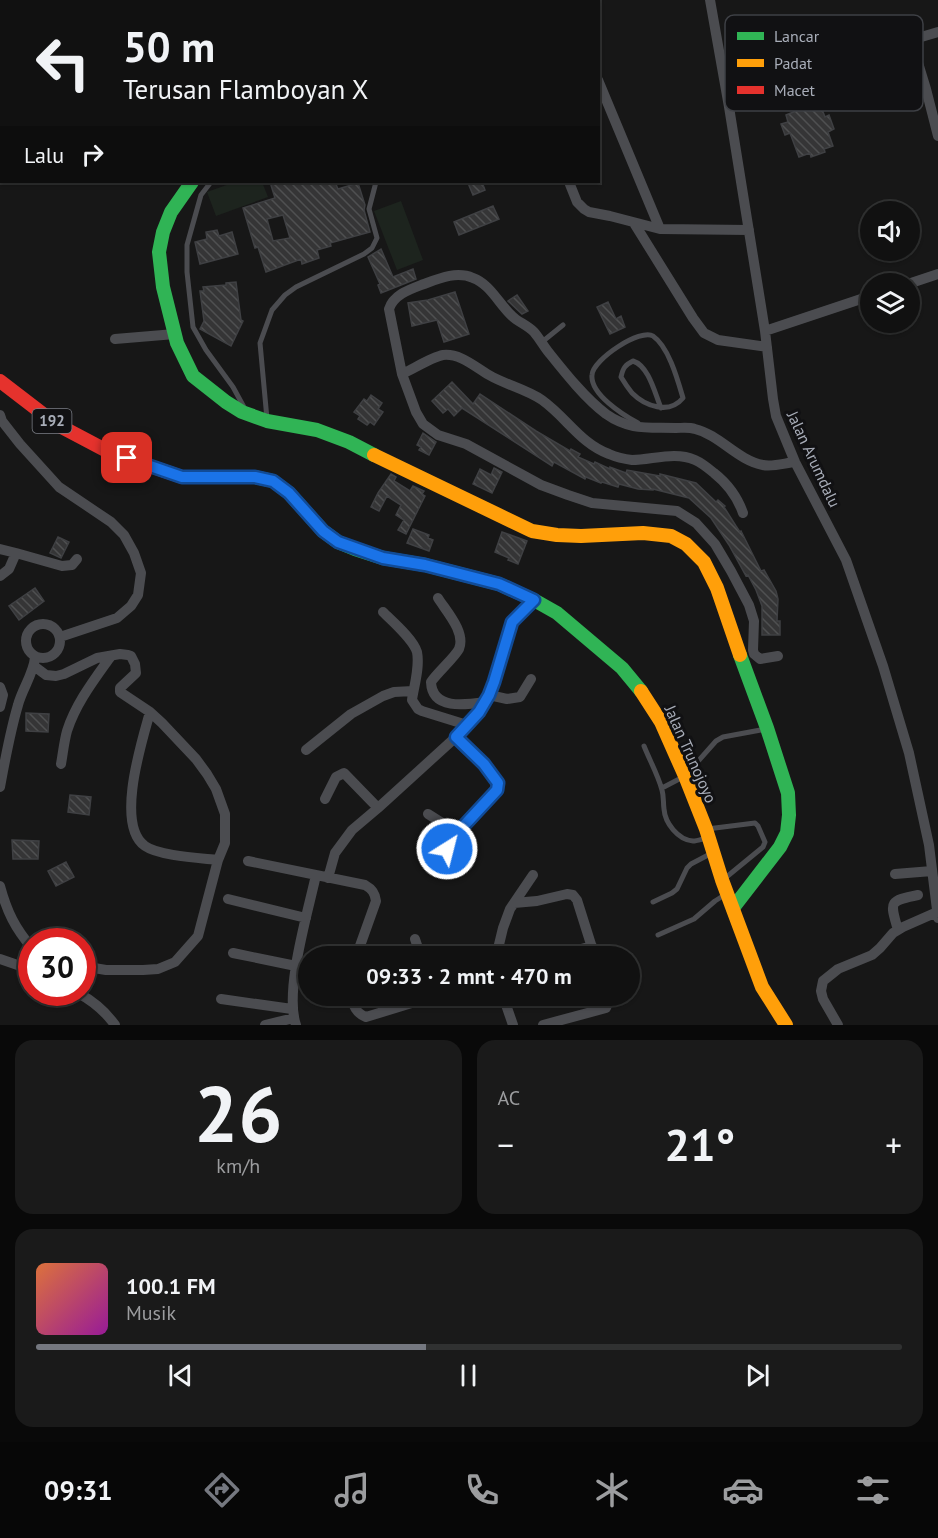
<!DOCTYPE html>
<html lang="id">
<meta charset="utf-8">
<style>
body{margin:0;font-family:"PT Sans",sans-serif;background:#1a1a1a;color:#f1f3f6;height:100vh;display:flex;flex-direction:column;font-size:22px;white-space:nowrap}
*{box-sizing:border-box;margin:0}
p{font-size:20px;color:#9c9d9f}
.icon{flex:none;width:33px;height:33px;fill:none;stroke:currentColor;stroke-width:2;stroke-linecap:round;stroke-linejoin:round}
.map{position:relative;height:1025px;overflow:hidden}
.sheet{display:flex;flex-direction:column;gap:15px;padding:15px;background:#090909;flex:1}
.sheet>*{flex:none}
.hud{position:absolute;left:0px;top:0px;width:600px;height:183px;box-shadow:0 2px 4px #0004,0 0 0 2px #303131;background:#111;color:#f1f3f6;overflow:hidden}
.buttons{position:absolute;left:860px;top:201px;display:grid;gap:12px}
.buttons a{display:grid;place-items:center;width:60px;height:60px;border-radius:50%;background:#111;box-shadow:0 2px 4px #0004,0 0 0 2px #303131;font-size:30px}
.speed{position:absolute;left:18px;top:928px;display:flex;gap:12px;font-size:30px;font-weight:700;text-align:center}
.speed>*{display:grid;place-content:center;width:78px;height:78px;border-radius:50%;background:#111;box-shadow:0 2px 4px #0004,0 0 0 2px #303131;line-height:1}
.speed .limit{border:9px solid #d22;background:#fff;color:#111}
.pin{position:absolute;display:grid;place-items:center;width:51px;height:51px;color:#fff;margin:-26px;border-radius:12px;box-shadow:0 3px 9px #0006}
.me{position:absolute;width:66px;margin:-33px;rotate:36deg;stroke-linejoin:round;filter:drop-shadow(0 0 4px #0008)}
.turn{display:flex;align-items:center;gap:21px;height:126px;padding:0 24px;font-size:27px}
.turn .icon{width:78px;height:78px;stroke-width:2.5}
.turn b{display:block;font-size:42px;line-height:51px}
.then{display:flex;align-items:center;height:57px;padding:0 24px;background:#0003;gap:12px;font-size:22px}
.big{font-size:45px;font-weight:600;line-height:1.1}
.sheet .tile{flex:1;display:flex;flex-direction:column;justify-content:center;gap:9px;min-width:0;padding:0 21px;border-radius:18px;background:#1a1a1a}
.sheet .dial{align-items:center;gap:0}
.dial b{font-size:78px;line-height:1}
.song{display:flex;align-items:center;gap:18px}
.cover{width:72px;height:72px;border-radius:9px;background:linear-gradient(135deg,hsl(20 70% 55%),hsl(300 70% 35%))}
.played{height:6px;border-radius:3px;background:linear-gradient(90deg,#757880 45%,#303131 45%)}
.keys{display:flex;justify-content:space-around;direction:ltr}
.heat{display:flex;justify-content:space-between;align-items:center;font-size:33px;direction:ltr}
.sheet .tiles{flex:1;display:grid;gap:15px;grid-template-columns:1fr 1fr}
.tile:last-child{grid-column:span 2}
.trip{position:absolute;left:298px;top:946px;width:342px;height:60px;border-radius:30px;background:#111;box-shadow:0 2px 4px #0004,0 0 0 2px #303131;font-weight:600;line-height:60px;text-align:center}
.dock{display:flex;height:96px;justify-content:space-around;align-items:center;background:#070707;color:#9c9d9f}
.dock .icon{width:42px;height:42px}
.dock .active{color:#757880}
.dock b{font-size:27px;color:#f1f3f6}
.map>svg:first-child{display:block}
</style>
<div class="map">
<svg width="938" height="1025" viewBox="0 0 938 1025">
<defs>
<pattern id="forest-crowns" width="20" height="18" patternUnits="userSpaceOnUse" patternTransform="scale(1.5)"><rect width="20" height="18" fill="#1d241e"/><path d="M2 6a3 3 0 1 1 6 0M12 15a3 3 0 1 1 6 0" fill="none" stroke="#3b413d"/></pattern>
<pattern id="building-back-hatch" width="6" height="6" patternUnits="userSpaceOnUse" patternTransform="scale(1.5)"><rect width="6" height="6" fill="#353536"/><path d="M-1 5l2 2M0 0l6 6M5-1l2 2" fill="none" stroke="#4f5051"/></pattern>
</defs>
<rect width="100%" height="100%" fill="#171717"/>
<path fill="url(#forest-crowns)" d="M28,0H204L207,1L28,2Z"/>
<path fill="#1d241e" d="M235,182H262L268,197L216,216L207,192Z
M401,201L423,260L397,270L374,211Z"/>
<path fill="url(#building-back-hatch)" stroke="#3f4043" stroke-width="1.5" fill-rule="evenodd" d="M818,99L825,117L829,115L834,129L828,132L833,146L824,149L825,152L811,157L810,153L799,157L790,133L785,135L781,124L788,122L786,115L801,109L800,106Z
M270,182H335L338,189L358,183L365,205L364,210L370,232L330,243L331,246L317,250L319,258L302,264L301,259L266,272L258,247L255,248L243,208L275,198ZM283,215L290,238L273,241L267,219Z
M473,182H482L485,190L473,195L468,183Z
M493,206L499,219L459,235L454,222Z
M217,230L219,236L232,232L238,254L200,264L195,242L207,239L206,232Z
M381,249L393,277L413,269L416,279L381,293L378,285L380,284L368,257Z
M236,282L241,320L243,321L231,346L200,329L204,321L200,291H204L203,287L226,285V283Z
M455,292L469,334L444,342L437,320L412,326L408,303L428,300Z
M517,295L528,311L522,314L508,301Z
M608,302L616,319L621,316L625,327L610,334L597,307Z
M452,382L473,404L480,394L536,431L570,451L571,449L580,454L578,457L594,464L595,462L610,469V467L626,473L627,470L660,476V474L696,483L716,502L718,500L725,506L724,507L736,526L740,532L741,531L761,571L764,570L776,591L778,599L777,621H780V635H762V606L756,590L748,575L746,576L729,545L711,518L689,498L653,489V490L638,489L619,484L618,487L602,482L601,483L586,477L585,479L554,462L552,466L462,408L454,416L448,409L443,413L432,401Z
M371,395L382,403L378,409L383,412L374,425L370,422L367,425L358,419L360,416L354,412L364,399L367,401Z
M423,433L436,442L429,455L419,450L421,447L417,445Z
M494,468L502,472L492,493L473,484L480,469L491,475Z
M391,474L396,477L394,481L410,491L413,486L424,491L422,494L425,496L406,534L398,530L404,520L396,515L401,505L387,496L379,511L371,507L378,493Z
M413,529L429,535L428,538L433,540L429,551L407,543Z
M502,532L527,541L518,564L508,560L509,558L495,552Z
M58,537L69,542L61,558L50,553Z
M35,588L44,601L19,620L9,606Z
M26,713L49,714L48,732L26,731Z
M70,795L91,797L89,815L68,812Z
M12,840L39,841L38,859H13Z
M66,862L74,877L56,886L48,871Z"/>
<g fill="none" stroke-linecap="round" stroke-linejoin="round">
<path stroke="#4b4c50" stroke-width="5" d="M211,182L201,195L187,245V272L193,327L206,350L233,387L245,409
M542,342L563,325
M267,419L260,343L272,310L285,295L296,287L364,254L372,248L377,238L369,209L376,182
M638,423C623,415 590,394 592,375C593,359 641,328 653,336C669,347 678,381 683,398C669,415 645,406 632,393C628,388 624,382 621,377C623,368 625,365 633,361C649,366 655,394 661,408
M644,746C650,761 658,775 662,790C664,797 663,802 664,809C665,823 678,840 693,841C697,841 702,839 707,838
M662,788L685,776L716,741L723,737L766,729
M707,829L755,823L758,826L765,842L763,847L724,879
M653,902L672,893L677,889L687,868L691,864L712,853
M658,935L694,919L715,901L726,894"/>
<path stroke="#4b4c50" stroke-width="10" d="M164,0L166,2
M710,0L729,107L765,331L773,399L776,416L795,462L846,560L883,666L909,753L929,845L938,918
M911,40L938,32
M598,80L660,229L749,230
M729,107L911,40L926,89L938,136
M569,182L577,202L584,209L589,212L610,216L660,229
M634,223L693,318L704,333L718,340L767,347
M908,284L938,274
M765,331L870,296
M115,339L175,334
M402,374C413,369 432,357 443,355C460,353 475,367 489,375C506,385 526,389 542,400C567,418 580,443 609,454C616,457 624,459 632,460C652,460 675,451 695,460C702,463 708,468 714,473C728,484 737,496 743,513
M0,415L2,421L20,444L59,487L111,522L124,535L134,553L141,573L138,595L131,606L117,618L60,637
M0,549L16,553L9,569L0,576
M16,553L62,566L72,565L77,559
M438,598C446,611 466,632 459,649C455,657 437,673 431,682C432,710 465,705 485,702
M383,612C393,622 413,639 417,652C420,667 414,686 412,700L418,709L422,711L467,725
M26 641a17 17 0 1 1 34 0a17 17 0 1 1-34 0Z
M778,656L760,659L754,654L753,650L754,621L749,605L731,571L715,544L696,523L677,511L592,503L568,495L541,485L466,444L438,435L423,424L416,412L402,374L389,309C394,294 411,289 424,284C440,278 457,271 473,278C490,284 499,304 512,316C518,322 527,325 534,332C540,339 544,347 550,354C566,374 586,399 606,414C630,431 649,427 676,428C682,428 689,427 695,429C720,435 737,460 763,465C773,467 785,463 795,462
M34,666L46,675L56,676L64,674L97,658L120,654L128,655L131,656L135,664L136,673L120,688V692L150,712L162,723L196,759L207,774L216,789L225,814V843L218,860L198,936L175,962L158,969L143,970H106L82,966
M0,687L3,695L0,707
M489,695L507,699L520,697L531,679
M150,712C142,741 115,825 145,846C159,856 200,858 218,860
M306,750L351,714L383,696L394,692L413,691
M61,764C63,753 64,742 67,731C76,703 94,680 111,656
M0,787C5,760 10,732 18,705C22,689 34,673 35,657
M325,799L336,777L344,773L378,808
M428,814L458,833
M248,861L365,885C372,889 375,893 376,901L356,957
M436,866L458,833L497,790L498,783L484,764L456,737
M895,874L932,871
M328,878L335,853L352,830L378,808L456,737L479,712L489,695L494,682L512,622L534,600
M0,886C7,912 15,928 32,948
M228,899L306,918
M514,903L537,901L567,894L573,895L577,900L595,957
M898,930C890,902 888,901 918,895
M415,939L421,957
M233,953L296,966
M496,957L503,928L510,909L533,875
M552,957L592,946
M0,959L32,970
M78,993C93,1001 105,1011 115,1025
M352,996C353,1006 356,1013 366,1017L428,998L429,996
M503,996L513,1025
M221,999L292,1009
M265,1025L294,1018
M296,1025C284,991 308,912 316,875
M543,1025L606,1008L608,1003L606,996
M838,1025L823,999L821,991L823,981L838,969L872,955L880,948L893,933L903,927L937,912"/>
<path stroke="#30b455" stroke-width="14" d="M192,182L171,212L163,232L159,252L163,287L177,343L193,376L226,402L242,412L267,421L317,430L349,442L374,455
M222,477H255L273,481L289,493L323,531L338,542L355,549L383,558L425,565L499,584L534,600L557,613L622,668L641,691
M733,908L780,847L787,833L789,815L788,793L767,728L740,655"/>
<path stroke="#ff9f0a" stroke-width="14" d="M0,28L2,27
M0,166L2,165
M374,455L532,531L557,535L581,536L643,533L671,536L686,544L704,562L717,588L740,655
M641,691L661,722L685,776L706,829L722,880L762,987L786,1025"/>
<path stroke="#e5322d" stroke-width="14" d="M0,381L56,424L109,452L182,477H222"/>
</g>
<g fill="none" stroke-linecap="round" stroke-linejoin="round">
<defs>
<path id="route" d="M127,458L182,477H255L273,481L289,493L323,531L338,542L383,558L425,565L499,584L534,600L512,622L494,682L489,695L479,712L456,737L484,764L498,783L497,790L458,832L447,849"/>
</defs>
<use href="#route" stroke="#114b97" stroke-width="15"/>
<use href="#route" stroke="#1a73e8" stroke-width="10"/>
</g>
<g text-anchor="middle" stroke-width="6" stroke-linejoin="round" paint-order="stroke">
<rect fill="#111113" stroke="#7b7e86" stroke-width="1.5" x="32.5" y="409" width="39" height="24" rx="4.5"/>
<g font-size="15" font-weight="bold" fill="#a8adb8">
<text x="52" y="426">192</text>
</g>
<g font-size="16" fill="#a8adb8" stroke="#111113">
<text transform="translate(814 459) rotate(65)" y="6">Jalan Arumdalu</text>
<text transform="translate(691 754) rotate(66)" y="6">Jalan Trunojoyo</text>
</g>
</g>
<rect x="725" y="15" width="198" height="96" rx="9" fill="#111113" stroke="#3e4045" stroke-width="1.5"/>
<rect x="737" y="32" width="27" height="8" fill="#30b455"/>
<rect x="737" y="59" width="27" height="8" fill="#ff9f0a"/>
<rect x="737" y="86" width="27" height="8" fill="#e5322d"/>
<g font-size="16" fill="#a8adb8">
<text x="774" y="42">Lancar</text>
<text x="774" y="69">Padat</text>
<text x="774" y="96">Macet</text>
</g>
</svg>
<div class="buttons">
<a><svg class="icon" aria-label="sound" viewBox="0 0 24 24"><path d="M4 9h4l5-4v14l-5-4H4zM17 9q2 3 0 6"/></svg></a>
<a><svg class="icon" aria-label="layers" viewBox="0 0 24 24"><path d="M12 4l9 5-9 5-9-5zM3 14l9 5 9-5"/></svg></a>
</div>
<div class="speed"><div class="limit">30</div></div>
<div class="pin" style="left:127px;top:458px;background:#d93025"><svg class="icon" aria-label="arrive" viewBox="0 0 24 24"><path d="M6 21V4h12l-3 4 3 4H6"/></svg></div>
<svg class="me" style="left:447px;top:849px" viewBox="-20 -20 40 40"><circle r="17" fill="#1a73e8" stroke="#fff" stroke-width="3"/><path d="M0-11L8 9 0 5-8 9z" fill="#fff"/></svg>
<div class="trip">09:33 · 2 mnt · 470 m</div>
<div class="hud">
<div class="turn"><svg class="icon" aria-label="left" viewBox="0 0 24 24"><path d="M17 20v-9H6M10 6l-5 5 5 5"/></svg><div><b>50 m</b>Terusan Flamboyan X</div></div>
<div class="then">Lalu<svg class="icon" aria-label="right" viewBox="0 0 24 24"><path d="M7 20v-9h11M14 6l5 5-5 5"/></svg></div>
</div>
</div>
<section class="sheet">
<div class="tiles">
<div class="tile dial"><b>26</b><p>km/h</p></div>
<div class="tile"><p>AC</p>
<div class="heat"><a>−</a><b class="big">21°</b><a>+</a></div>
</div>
<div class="tile">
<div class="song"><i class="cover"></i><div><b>100.1 FM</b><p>Musik</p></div></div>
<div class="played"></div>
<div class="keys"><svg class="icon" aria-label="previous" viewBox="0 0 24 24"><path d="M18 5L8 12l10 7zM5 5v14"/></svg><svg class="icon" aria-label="pause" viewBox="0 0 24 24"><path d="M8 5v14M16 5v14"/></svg><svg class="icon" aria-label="next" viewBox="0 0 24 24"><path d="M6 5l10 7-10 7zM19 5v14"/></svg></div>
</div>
</div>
</section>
<nav class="dock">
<b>09:31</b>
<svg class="icon active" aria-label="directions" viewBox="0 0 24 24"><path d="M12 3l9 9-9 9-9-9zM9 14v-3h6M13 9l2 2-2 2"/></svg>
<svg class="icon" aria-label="music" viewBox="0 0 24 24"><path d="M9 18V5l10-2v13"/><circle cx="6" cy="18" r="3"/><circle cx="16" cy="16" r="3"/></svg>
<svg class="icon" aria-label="phone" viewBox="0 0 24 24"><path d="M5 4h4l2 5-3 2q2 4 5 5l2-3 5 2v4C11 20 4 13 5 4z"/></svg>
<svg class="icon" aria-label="climate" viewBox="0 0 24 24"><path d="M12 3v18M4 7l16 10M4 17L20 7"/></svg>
<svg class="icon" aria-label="car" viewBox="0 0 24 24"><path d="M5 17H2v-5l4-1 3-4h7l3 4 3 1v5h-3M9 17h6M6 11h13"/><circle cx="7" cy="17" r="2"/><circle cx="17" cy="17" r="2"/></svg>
<svg class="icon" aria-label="filters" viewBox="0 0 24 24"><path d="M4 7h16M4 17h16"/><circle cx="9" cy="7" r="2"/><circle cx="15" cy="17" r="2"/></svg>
</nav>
